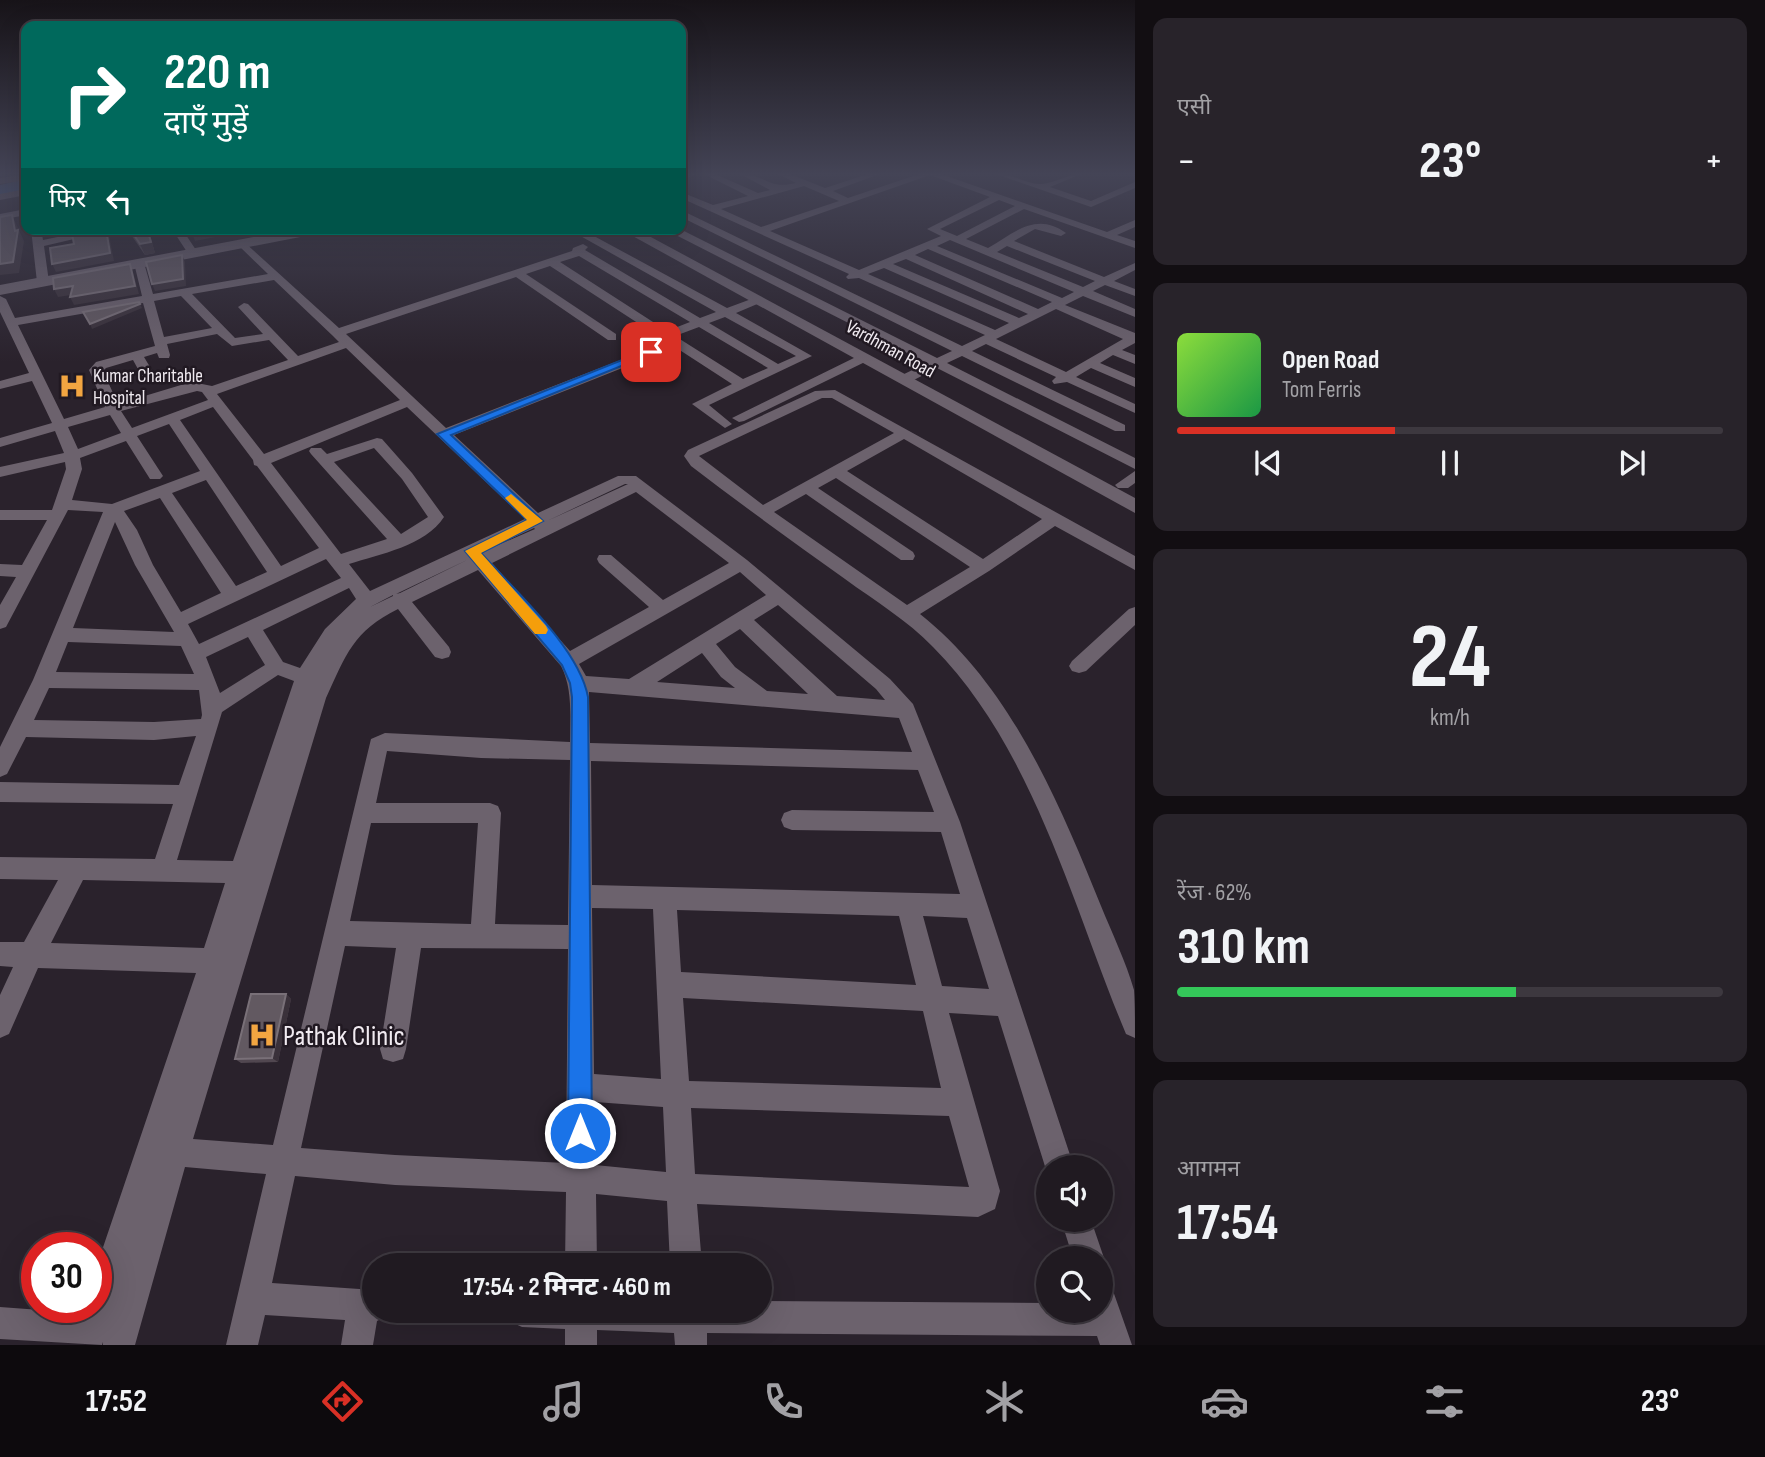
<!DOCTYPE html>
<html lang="hi">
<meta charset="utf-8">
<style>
body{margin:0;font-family:"Sofia Sans Condensed","Noto Sans Devanagari",sans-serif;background:#28232a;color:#f1f3f6;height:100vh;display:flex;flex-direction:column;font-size:26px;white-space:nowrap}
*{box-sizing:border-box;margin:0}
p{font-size:23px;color:#a2a1a5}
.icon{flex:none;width:38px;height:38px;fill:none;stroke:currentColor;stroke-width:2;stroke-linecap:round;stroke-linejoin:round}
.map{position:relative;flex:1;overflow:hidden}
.drawer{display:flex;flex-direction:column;gap:18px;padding:18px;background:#120e12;width:630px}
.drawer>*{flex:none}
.hud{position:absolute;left:21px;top:21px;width:665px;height:214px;border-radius:14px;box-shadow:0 7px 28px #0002,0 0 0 2px #3d383f;background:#00695c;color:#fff;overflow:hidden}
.fabs{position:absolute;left:1036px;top:1155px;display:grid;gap:14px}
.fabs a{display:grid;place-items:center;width:77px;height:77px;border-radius:50%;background:#201a21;box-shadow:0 7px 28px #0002,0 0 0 2px #3d383f;font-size:35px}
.speed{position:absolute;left:21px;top:1232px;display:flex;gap:14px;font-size:35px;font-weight:700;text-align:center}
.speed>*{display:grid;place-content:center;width:91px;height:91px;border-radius:50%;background:#201a21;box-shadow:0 7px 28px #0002,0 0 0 2px #3d383f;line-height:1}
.speed .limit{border:10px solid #d22;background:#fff;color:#111}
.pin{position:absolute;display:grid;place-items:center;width:60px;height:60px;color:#fff;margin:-30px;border-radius:14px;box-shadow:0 4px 10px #0006}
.me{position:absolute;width:77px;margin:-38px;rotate:0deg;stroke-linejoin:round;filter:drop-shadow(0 0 5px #0008)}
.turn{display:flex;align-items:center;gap:24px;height:147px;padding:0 28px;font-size:32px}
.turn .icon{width:91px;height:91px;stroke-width:2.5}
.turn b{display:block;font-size:49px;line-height:60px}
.then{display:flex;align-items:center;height:66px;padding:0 28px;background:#0003;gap:14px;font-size:26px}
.big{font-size:52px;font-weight:700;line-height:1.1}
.drawer .widget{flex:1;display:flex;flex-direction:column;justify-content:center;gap:10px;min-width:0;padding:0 24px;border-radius:14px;background:#28232a}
.drawer .dial{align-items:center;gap:0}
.dial b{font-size:91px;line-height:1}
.song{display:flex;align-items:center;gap:21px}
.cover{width:84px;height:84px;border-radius:10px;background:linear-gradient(135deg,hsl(90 70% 55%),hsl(140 70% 35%))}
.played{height:7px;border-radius:4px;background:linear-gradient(90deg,#d93025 40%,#3d383f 40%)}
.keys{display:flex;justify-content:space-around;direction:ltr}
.heat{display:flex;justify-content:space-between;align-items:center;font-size:38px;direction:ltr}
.charge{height:10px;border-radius:5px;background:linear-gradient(90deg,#34c759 62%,#3d383f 0)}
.trip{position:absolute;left:362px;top:1253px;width:410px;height:70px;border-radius:35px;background:#201a21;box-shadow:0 7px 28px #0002,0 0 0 2px #3d383f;font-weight:700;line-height:70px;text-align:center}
.menu{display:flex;height:112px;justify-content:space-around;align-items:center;background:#0d0a0d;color:#a2a1a5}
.menu .icon{width:49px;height:49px}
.menu .selected{color:#d93025}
.menu b{font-size:32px;color:#f1f3f6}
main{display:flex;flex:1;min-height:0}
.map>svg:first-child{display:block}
</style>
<main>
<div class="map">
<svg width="1135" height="1345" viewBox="0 0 1135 1345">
<rect width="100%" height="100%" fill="#2a222c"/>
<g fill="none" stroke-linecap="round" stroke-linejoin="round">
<path fill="#3767a7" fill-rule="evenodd" d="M26,179V189L0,195V185Z"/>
<path fill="#6c626d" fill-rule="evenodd" d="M26,174V180L0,184V178Z
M681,174H698L681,180Z
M704,174H715L758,193L770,190L740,174C766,174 767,190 796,183L778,174H790L825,188L868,174H880L833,191L848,198L919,174H941L1107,232L1135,220V227L1117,235L1135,241V248L1024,209L966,239L988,248C1014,233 1036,211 1066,233L1061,236L1035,229L1014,241L1104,277L1135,263V270L1114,281L1135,289V296L1105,285L1093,291L1135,309V317L1083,296L1065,305L1135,333V343L1122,350L1135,355V364L1113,355L1100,363L1135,378V387L1091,368L1076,377L1135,404V413L1067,382L1054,384L1052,381L1056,377L986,344L972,351L1125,425V431H1115L962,356L947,363L1135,458V469L937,368L910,382H900V376L927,363L668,231L667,229H680L937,358L952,351L681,217V210L962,346L985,335L859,278L848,279L846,277L849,274L681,198V192L713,205L748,196ZM930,175L990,197L927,229L941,236L859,270L770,231ZM804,186L839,201L761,227L721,209ZM999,200L1015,206L957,236L940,229ZM950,240L1074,292L1062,298L937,246ZM1007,246L1095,281L1083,287L997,252ZM928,249L1052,302L1038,309L915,255ZM906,259L1028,314L1019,318L893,264ZM884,268L1009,323L995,330L868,274ZM1056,309L1123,339L1066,372L996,339Z
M996,174C1012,173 1027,185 1042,184C1055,183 1067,174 1081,174L1050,187L1091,201L1135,182V188L1091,207Z
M26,189V195L0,200V194Z
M26,209V215L0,220V214Z
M31,229H41L43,240L96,229H117L44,246L49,282L43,285L37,282Z
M172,229H182L196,250L195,252H187Z
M568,229H581L727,308L754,298H762V302L736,313L812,356L709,405L732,424L725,428L692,404L732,384L675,347L454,435L538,513L618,476H636L747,560L890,679L913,704L960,822L1074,1167H1048V1176L998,1016L949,1013L1000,1191L995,1209L978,1217L697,1204L702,1265H670L667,1201L596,1194L597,1265H565L566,1192L395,1185L295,1176L272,1283L374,1290V1311H388L385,1317L377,1321L373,1345H341L345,1320L265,1315L258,1345H226L266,1174L185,1167L135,1345H103V1342L102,1345L0,1339V1307L81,1313L83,1307H96V1268L196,973L38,968L9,1034L0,1038V995L13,967L0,966V942H24L58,880L0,879V857L155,859L173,804L0,802V782L179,785L196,736L154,740L26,737L7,774L0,777V747L33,680L103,512L68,510L6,627L0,629V605L16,577L0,576V564L22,565L47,520H0V510H52L66,469L65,462L0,477V467L64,453L55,431L0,447V438L52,423L32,381L0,389V381L29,373L0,312V296L6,299L15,318L142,296L134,263L139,260L144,263L153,294L268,274L239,246L238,244L243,241L339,328L572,251L573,248L583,244L588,247L585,250L700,318L716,312ZM579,256L690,322L667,331L560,262ZM550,266L667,342L446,428L346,334L516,277L608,340H616V334L526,274ZM274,280L333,336L339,342L298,356L248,304L244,303L238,307L263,334L235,338L192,294ZM181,296L212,328L164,337L154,301ZM143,303L155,346L96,362L89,370L105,407L64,419L18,325ZM725,317L796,356L778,364L709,323ZM699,327L768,368L743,379L675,336ZM217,334L232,346L269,340L288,360L212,386L197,383L181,385L118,404L103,371L106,368L133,360L144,380H154L156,377L144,357L157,353L159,358H169L170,355L167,344ZM346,348L400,400L264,454L217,394ZM197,391L202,392L208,400L132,428L121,411ZM213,407L253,460L254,465L257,466L319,548L281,566L180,420ZM407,407L525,519L370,591L349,564C380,554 425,546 444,517L412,473L382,439L377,438L327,454L321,448H311L309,451L311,454L387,539L341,554L271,463ZM110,415L121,433L78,449L68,427ZM169,424L200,471L112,504L72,500L82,469L80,458L126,441L150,479H160L163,476L137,436ZM374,448L402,479L428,517L401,534L334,462ZM206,480L267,572L236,586L172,493ZM625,484H628L547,521ZM636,492L729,563L663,600L611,555H599L597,559L599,563L649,607L570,651L492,563ZM160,498L221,593L181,612L153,565L137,530L124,511ZM115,522L135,565L174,632L73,628ZM534,528L535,529L482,552ZM326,559L341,578L199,644L188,624ZM469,559L400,593L396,594ZM478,570L561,666C573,689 570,717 570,742L385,733L371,739L273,1145L193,1139L326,698C346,655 353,631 398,609L435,657L442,659L449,657L451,652L449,647L412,602ZM740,572L766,595L629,679L586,676L579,664ZM349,588L356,599L325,629L300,668L283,662L263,630ZM393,595V596L370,607ZM778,605L876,689L885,700L837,696L754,620ZM740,629L808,694L767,691L735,667L716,644ZM248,637L265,665L220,693L206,657ZM68,642L181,646L194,674L56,672ZM702,653L721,677L735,688L657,682ZM278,675L294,681L233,861L177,860L222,712ZM49,688L199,690L202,715L201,719L154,722L34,720ZM589,692L899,718L912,752L590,743ZM387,751L481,758L570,760L568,925L495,924L501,813L498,806L490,803H376ZM591,761L918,770L934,812L792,810L784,813L781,820L784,827L792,830L941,832L960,894L592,885ZM371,823H478L471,924L350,921ZM83,880L225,883L204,948L51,943ZM592,908L653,909L661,1079L594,1074ZM677,910L899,916L916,985L681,972ZM923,916L967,918L989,989L942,986ZM345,946L396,948L380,1049L383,1059L393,1062L403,1059L406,1049L421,948L568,949L566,1163L395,1155L301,1148ZM683,998L923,1011L941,1088L689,1081ZM595,1102L663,1107L666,1172L595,1165ZM691,1108L949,1116L969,1187L695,1174Z
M864,353L870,357L869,360L744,421L739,422L732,418Z
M835,390L1135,556V570L1055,526L989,571L920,614C1010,685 1059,802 1101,906C1112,933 1126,962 1134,990C1135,1004 1135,1023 1135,1038L1126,1034C1072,905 1034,749 933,647C907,620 875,601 845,579C793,542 742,505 691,466L684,456L688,450L815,391ZM822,398H832L894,433L763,505L699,456ZM904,439L1042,519L983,559L847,471ZM836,478L970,567L907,605L774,512L806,494L901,560H913L915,556L913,552L818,488Z
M1135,471V483L1128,488H1118L1115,485Z
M1135,607V625L1086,671L1079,673L1072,671L1069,666L1072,661L1129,609Z
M1061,1220H1091L1104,1258L1101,1265V1258H1073Z
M1101,1283L1112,1288L1132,1345H1100L1097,1336L707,1333V1345H675L674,1333L597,1330V1345H565V1329L522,1327L511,1322L506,1311H760V1301L1048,1303V1311H1101Z"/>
<path fill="#6c626d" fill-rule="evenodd" d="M620,229H636L1135,498V513Z"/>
<path fill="#6c626d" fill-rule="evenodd" d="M296,229H328L321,233L0,295V285Z"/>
</g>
<path fill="#514750" d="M127,229H148L155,253L145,255Z
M286,994L291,999L278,1062L241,1063L235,1059Z"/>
<path fill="#3a313a" d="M12,215L24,241L19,273L0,275V264L15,231Z
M106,229L109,235L114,261L56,272L52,264Z
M147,229H148L155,253L145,255L140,244Z
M199,229H256L195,241L191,231Z
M182,255L185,262L186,286L155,291L152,284Z
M130,264L133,272L139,294L74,305L70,297Z
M73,286L77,294L58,297L54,289Z
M140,304L142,308L92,329L90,324Z
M286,994L291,999L278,1062L272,1058Z"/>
<path fill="#625961" stroke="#797078" stroke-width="2" d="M12,215L15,231L18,230L13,262L0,264V217Z
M96,229H106L110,253L52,264L50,248L74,244L72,234Z
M130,229H147L151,242L140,244Z
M182,255L183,279L152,284L146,262Z
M130,264L135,286L70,297L73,286L54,289L53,278Z
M139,302L140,304L90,324L83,312Z
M251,994H286L272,1058L235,1059Z"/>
<linearGradient id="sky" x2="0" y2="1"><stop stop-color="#171318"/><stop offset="0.48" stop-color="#444456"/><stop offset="1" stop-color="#444456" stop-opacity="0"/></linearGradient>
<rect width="1135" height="362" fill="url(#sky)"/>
<path fill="#1a73e8" stroke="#114b97" stroke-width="2" d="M647,350L656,352L451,435L543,521L481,553C515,591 579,648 588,697L592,1133L588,1141L580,1145L572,1141L568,1133L572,697L570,683L562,665L465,551L527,520L437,434Z"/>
<path fill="#f59e0b" d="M511,494L543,521L481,553L546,626L548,630L546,634H535L465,551L527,520L505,498Z"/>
<defs>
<symbol id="hospital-bare" viewBox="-9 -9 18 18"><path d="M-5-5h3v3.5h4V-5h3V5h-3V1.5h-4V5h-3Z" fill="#f2a541" stroke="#211922" stroke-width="2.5" paint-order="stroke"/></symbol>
</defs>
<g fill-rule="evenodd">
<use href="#hospital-bare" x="53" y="367" width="38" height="38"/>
<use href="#hospital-bare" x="243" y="1016" width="38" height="38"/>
</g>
<g text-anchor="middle" stroke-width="5" stroke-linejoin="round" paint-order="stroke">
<g font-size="19" fill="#f1ebf1" stroke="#211922">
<text transform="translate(891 348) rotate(29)" y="7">Vardhman Road</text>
</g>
<g font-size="19" fill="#f1ebf1" stroke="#211922" text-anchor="start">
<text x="93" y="382">Kumar Charitable<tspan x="93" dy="22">Hospital</tspan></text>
</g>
<g font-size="28" fill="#f1ebf1" stroke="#211922" text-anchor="start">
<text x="283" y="1045">Pathak Clinic</text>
</g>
</g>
</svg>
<div class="fabs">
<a><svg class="icon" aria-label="sound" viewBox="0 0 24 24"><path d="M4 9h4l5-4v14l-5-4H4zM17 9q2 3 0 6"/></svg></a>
<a><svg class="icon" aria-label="search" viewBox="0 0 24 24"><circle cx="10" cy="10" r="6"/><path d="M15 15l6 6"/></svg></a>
</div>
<div class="speed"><div class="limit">30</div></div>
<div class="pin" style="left:651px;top:352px;background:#d93025"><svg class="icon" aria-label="arrive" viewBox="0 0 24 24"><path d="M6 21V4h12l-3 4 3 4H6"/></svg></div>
<svg class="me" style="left:580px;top:1133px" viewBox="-20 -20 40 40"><circle r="17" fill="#1a73e8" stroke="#fff" stroke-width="3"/><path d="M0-11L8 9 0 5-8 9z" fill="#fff"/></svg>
<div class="trip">17:54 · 2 मिनट · 460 m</div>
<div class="hud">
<div class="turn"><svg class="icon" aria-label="right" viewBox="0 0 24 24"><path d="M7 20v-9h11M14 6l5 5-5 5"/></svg><div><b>220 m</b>दाएँ मुड़ें</div></div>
<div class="then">फिर<svg class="icon" aria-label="left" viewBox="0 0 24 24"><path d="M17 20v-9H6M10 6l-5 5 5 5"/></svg></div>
</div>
</div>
<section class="drawer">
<div class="widget"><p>एसी</p>
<div class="heat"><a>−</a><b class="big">23°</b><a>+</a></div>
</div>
<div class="widget">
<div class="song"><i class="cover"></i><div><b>Open Road</b><p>Tom Ferris</p></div></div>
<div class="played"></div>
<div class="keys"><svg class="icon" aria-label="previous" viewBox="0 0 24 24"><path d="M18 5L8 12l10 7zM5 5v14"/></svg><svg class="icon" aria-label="pause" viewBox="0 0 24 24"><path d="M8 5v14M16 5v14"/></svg><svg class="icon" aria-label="next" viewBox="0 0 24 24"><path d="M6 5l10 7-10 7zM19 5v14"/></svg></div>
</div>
<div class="widget dial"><b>24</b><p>km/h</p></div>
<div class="widget"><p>रेंज · 62%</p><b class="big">310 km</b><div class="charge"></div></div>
<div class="widget"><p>आगमन</p><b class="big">17:54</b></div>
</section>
</main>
<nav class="menu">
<b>17:52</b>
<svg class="icon selected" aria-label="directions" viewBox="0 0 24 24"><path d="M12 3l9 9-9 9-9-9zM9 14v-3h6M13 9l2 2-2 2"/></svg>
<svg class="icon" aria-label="music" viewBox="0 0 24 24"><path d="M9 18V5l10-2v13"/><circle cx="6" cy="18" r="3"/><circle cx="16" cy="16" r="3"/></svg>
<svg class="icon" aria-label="phone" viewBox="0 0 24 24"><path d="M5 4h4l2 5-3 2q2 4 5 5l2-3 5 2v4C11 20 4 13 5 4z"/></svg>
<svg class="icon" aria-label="climate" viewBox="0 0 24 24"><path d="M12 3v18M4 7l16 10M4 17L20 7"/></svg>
<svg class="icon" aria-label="car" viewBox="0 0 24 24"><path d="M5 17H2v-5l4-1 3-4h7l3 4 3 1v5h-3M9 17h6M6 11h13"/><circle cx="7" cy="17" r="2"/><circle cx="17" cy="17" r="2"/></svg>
<svg class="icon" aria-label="filters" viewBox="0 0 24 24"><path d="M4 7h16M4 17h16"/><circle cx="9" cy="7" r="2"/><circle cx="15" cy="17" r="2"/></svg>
<b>23°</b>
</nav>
